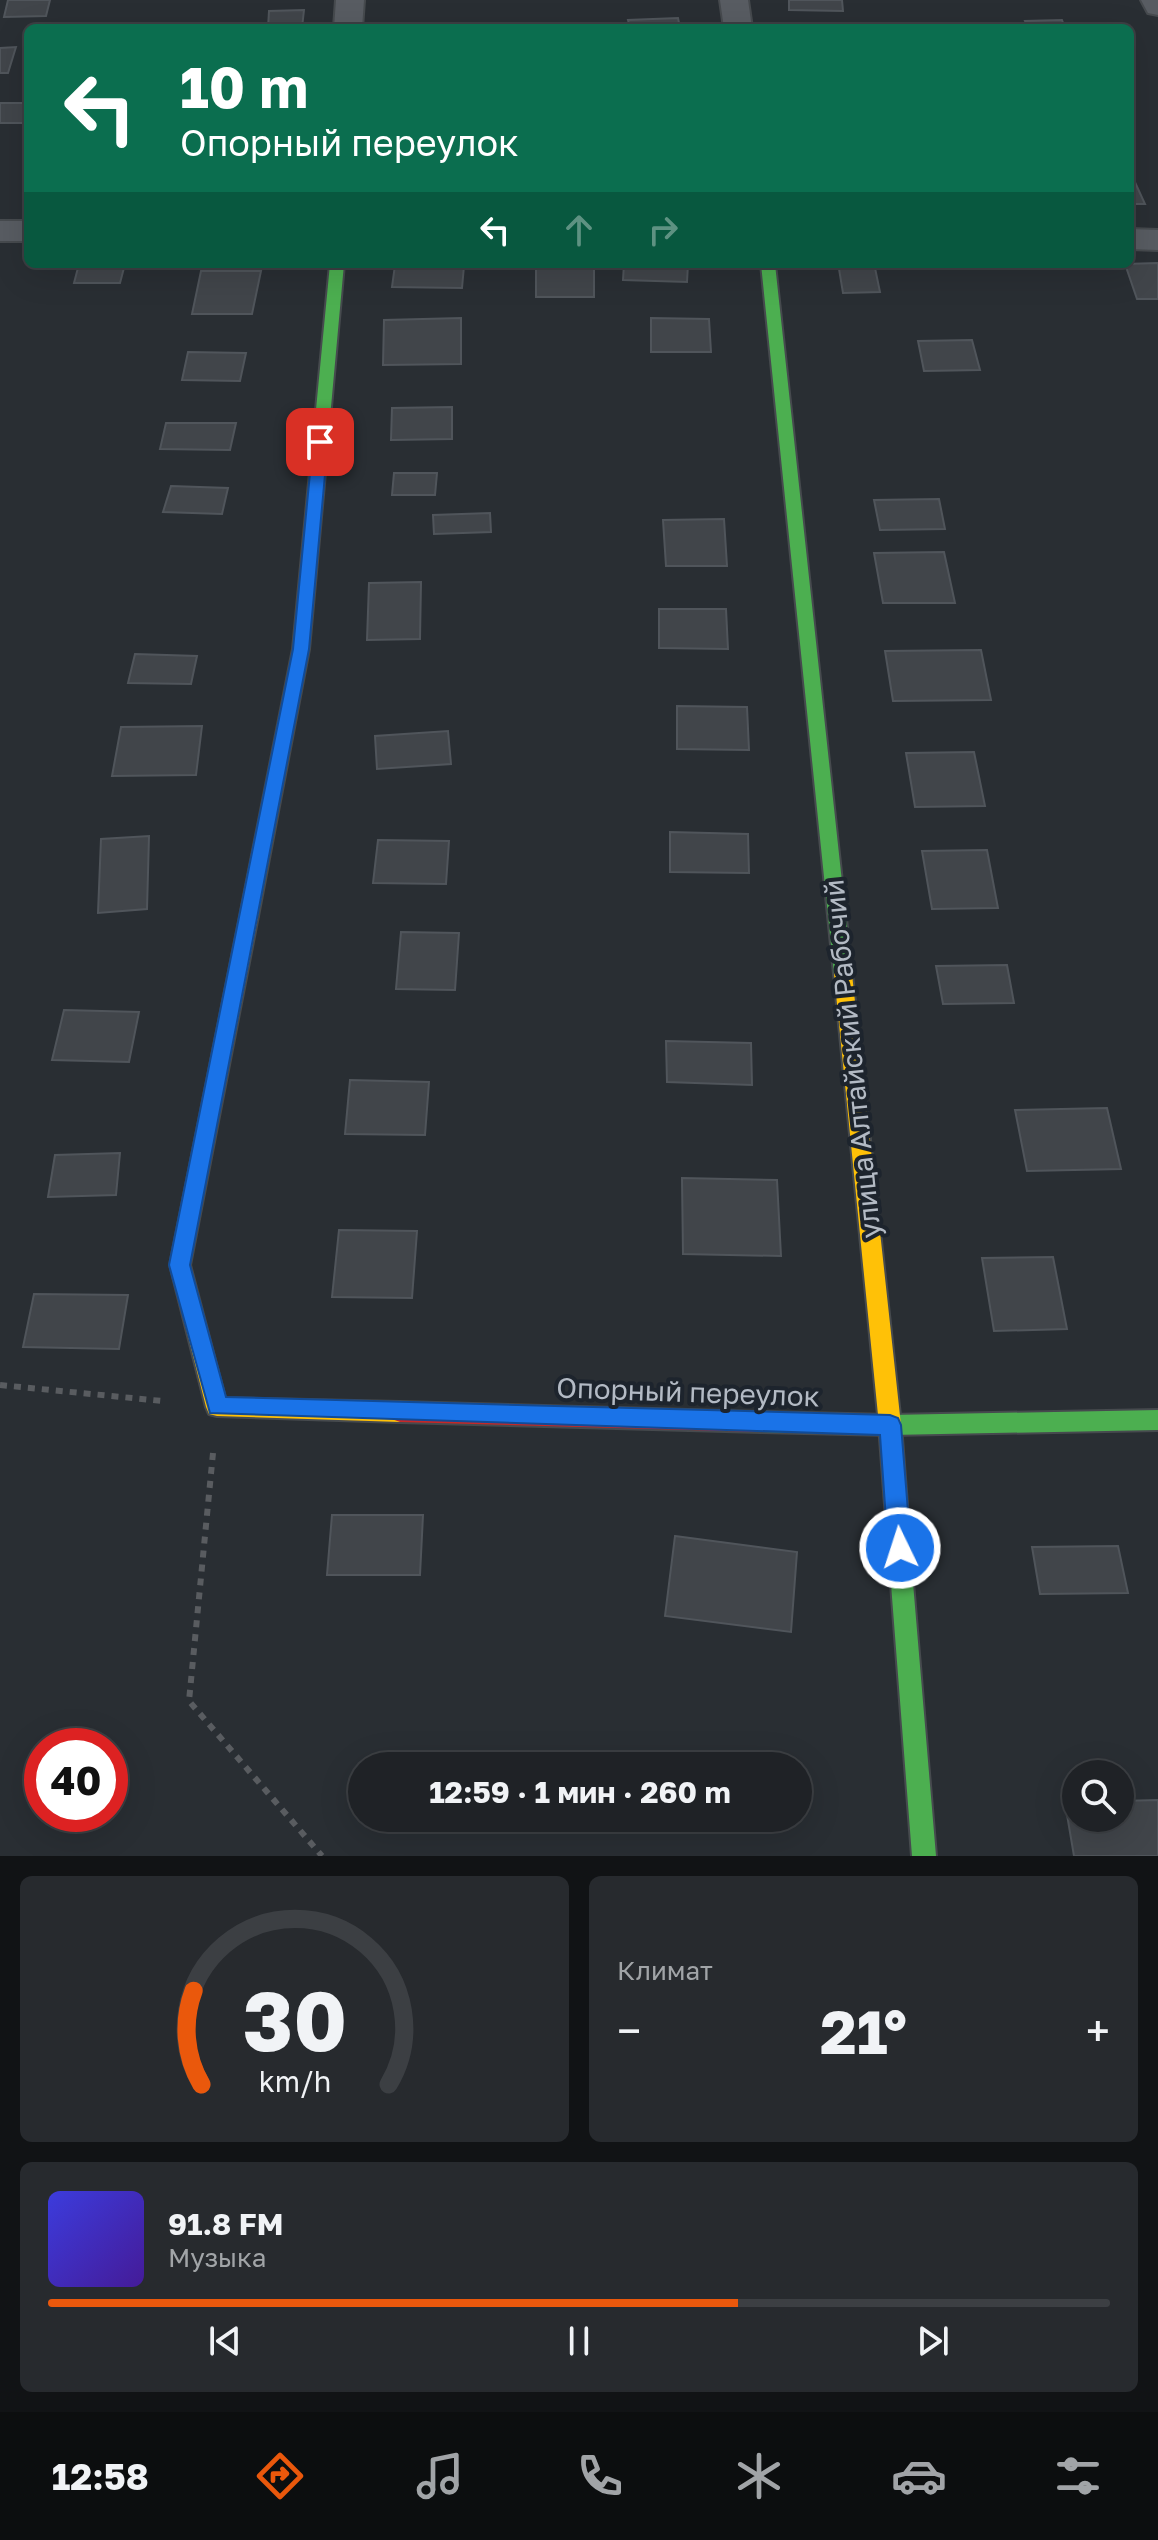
<!DOCTYPE html>
<html lang="ru">
<meta charset="utf-8">
<style>
body{margin:0;font-family:"Golos Text",sans-serif;background:#272a2e;color:#f1f3f6;height:100vh;display:flex;flex-direction:column;font-size:30px;white-space:nowrap}
*{box-sizing:border-box;margin:0}
p{font-size:26px;color:#a1a4a7}
.icon{flex:none;width:44px;height:44px;fill:none;stroke:currentColor;stroke-width:2;stroke-linecap:round;stroke-linejoin:round}
.map{position:relative;height:1856px;overflow:hidden}
.side{display:flex;flex-direction:column;gap:20px;padding:20px;background:#111315;flex:1}
.side>*{flex:none}
.top-card{position:absolute;left:24px;top:24px;width:1110px;height:244px;border-radius:12px;box-shadow:0 8px 32px #0002,0 0 0 2px #3c3f43;background:#0b6e4f;color:#fff;overflow:hidden}
.fabs{position:absolute;left:1062px;top:1760px;display:grid;gap:16px}
.fabs a{display:grid;place-items:center;width:72px;height:72px;border-radius:50%;background:#1f2226;box-shadow:0 8px 32px #0002,0 0 0 2px #3c3f43;font-size:40px}
.speed{position:absolute;left:24px;top:1728px;display:flex;gap:16px;font-size:40px;font-weight:700;text-align:center}
.speed>*{display:grid;place-content:center;width:104px;height:104px;border-radius:50%;background:#1f2226;box-shadow:0 8px 32px #0002,0 0 0 2px #3c3f43;line-height:1}
.speed .limit{border:12px solid #d22;background:#fff;color:#111}
.pin{position:absolute;display:grid;place-items:center;width:68px;height:68px;color:#fff;margin:-34px;border-radius:16px;box-shadow:0 4px 12px #0006}
.me{position:absolute;width:88px;margin:-44px;rotate:356deg;stroke-linejoin:round;filter:drop-shadow(0 0 6px #0008)}
.turn{display:flex;align-items:center;gap:28px;height:168px;padding:0 24px;font-size:36px}
.turn .icon{width:104px;height:104px;stroke-width:2.5}
.turn b{display:block;font-size:56px;line-height:68px}
.lanes{display:flex;align-items:center;height:76px;padding:0 24px;background:#0003;justify-content:center;gap:40px;direction:ltr}
.lanes .off{opacity:.35}
.big{font-size:60px;font-weight:700;line-height:1.1}
.side .card{flex:1;display:flex;flex-direction:column;justify-content:center;gap:12px;min-width:0;padding:0 28px;border-radius:12px;background:#272a2e}
.side .dial{align-items:center;gap:0}
.dial svg{height:208px;overflow:visible;fill:none;stroke:#3c3f43;stroke-width:7;stroke-linecap:round;text-anchor:middle}
.dial text{fill:#f1f3f6;stroke:none}
.song{display:flex;align-items:center;gap:24px}
.cover{width:96px;height:96px;border-radius:12px;background:linear-gradient(135deg,hsl(240 70% 55%),hsl(260 70% 35%))}
.played{height:8px;border-radius:4px;background:linear-gradient(90deg,#ea580c 65%,#3c3f43 65%)}
.keys{display:flex;justify-content:space-around;direction:ltr}
.heat{display:flex;justify-content:space-between;align-items:center;font-size:44px;direction:ltr}
.side .tiles{flex:1;display:grid;gap:20px;grid-template-columns:1fr 1fr}
.card:last-child{grid-column:span 2}
.trip{position:absolute;left:348px;top:1752px;width:464px;height:80px;border-radius:40px;background:#1f2226;box-shadow:0 8px 32px #0002,0 0 0 2px #3c3f43;font-weight:700;line-height:80px;text-align:center}
.menu{display:flex;height:128px;justify-content:space-around;align-items:center;background:#0c0e0f;color:#a1a4a7}
.menu .icon{width:56px;height:56px}
.menu .current{color:#ea580c}
.menu b{font-size:36px;color:#f1f3f6}
.map>svg:first-child{display:block}
</style>
<div class="map">
<svg width="1158" height="1856" viewBox="0 0 1158 1856">
<rect width="100%" height="100%" fill="#292e33"/>
<path fill="#41454a" stroke="#50555b" stroke-width="2" d="M8,0H50L46,16L4,17Z
M789,0H842L843,11L789,10Z
M304,10L302,28H268L269,11Z
M678,18L680,28H630L628,20Z
M1062,20L1065,28H1028L1025,21Z
M16,47L8,73H0V48Z
M0,103H28L26,123H0Z
M1130,180H1134L1145,204H1130Z
M1158,263V299H1137L1125,264Z
M79,264H125L120,283H74Z
M624,264H688L687,282L623,280Z
M395,265L464,266L462,288L392,287Z
M536,266H594V297H536Z
M875,268L880,292L843,293L839,269Z
M201,271H261L252,314H192Z
M461,318V364L383,365L384,320Z
M651,318L709,319L711,352H651Z
M972,340L980,370L924,371L918,341Z
M188,352L246,353L240,381L182,380Z
M452,407V439L391,440L392,408Z
M166,423H236L230,450L160,449Z
M394,473H437L435,495H392Z
M171,486L228,488L222,514L163,512Z
M939,499L945,529L880,530L874,500Z
M490,513L491,532L434,534L433,515Z
M724,519L727,566H666L663,520Z
M944,552L955,603H883L874,553Z
M421,582L420,639L367,640L369,583Z
M659,609H726L728,649L659,648Z
M981,650L991,700L893,701L885,651Z
M135,654L197,656L191,684L128,683Z
M677,706L747,707L749,750L677,749Z
M202,726L196,775L112,776L121,727Z
M448,731L451,764L377,769L375,736Z
M974,752L985,806L915,807L906,753Z
M670,832L748,834L749,873L670,872Z
M149,836L147,909L98,913L101,839Z
M378,840L449,841L446,884L373,883Z
M987,850L998,908L932,909L922,851Z
M401,932L459,933L455,990L396,989Z
M1007,965L1014,1003L943,1004L936,966Z
M64,1010L139,1012L129,1062L52,1060Z
M666,1041L751,1043L752,1085L667,1082Z
M350,1080L429,1082L425,1135L345,1134Z
M1107,1108L1121,1169L1027,1171L1015,1110Z
M120,1153L116,1195L48,1197L55,1155Z
M682,1178L777,1180L781,1256L683,1254Z
M339,1230L417,1231L412,1298L332,1297Z
M1053,1257L1067,1329L994,1331L982,1258Z
M34,1294L128,1295L119,1349L23,1347Z
M332,1515H423L420,1575H327Z
M675,1536L797,1552L791,1632L665,1616Z
M1118,1546L1128,1593L1040,1594L1032,1547Z
M703,1755L704,1766H605V1756Z
M1158,1800V1856H1074L1065,1803L1076,1802V1818H1120V1801Z"/>
<g fill="none" stroke-linecap="round" stroke-linejoin="round">
<defs>
<path id="street" d="M336,0H364L362,28H334Z
M720,0H748L752,28H724Z
M1141,0H1158V15L1148,13Z
M0,221H28V241H0Z
M1130,229L1158,230V250L1130,249Z"/>
<path id="fast" d="M330,264H344L309,649L258,916L249,923L240,916L293,649Z
M761,264H775L852,974L849,979H837L834,974Z
M1158,1410V1430L890,1435L761,1432L753,1429L750,1422L753,1415L761,1412L890,1415Z
M901,1560L909,1564L912,1571L936,1856H912L890,1571L893,1564Z"/>
<path id="slow" d="M249,909L258,916L190,1265L225,1398L400,1402L408,1405L411,1412L408,1419L400,1422L217,1416L209,1414L206,1407L170,1265L240,916Z
M843,967L849,969L852,974L901,1425L912,1571L909,1578L901,1582L893,1578L890,1571L879,1425L834,974L837,969Z"/>
<path id="jam" d="M400,1402L761,1412L769,1415L772,1422L769,1429L761,1432L400,1422L392,1419L389,1412L392,1405Z"/>
</defs>
<use href="#street" stroke="#464a4e" stroke-width="4"/>
<use href="#fast" stroke="#464a4e" stroke-width="4"/>
<use href="#slow" stroke="#464a4e" stroke-width="4"/>
<use href="#jam" stroke="#464a4e" stroke-width="4"/>
<path stroke="#595c60" stroke-width="6" stroke-dasharray="7 7" stroke-linecap="butt" d="M0,1385L162,1401
M213,1453L189,1701L322,1856"/>
<use href="#street" fill="#585c62" fill-rule="evenodd"/>
<use href="#fast" fill="#4caf50" fill-rule="evenodd"/>
<use href="#slow" fill="#ffc107" fill-rule="evenodd"/>
<use href="#jam" fill="#c62828" fill-rule="evenodd"/>
</g>
<path fill="#1a73e8" stroke="#114b97" stroke-width="2" d="M320,437L328,442L309,649L190,1265L226,1397L890,1415L898,1418L901,1425L911,1548L908,1556L900,1559L892,1556L888,1548L880,1435L210,1413L169,1265L293,649L313,442Z"/>
<g text-anchor="middle" stroke-width="8" stroke-linejoin="round" paint-order="stroke">
<g font-size="28" fill="#b3bac4" stroke="#1d242d">
<text transform="translate(852 1059) rotate(-96)" y="10">улица Алтайский Рабочий</text>
<text transform="translate(688 1392) rotate(2)" y="10">Опорный переулок</text>
</g>
</g>
</svg>
<div class="fabs">
<a><svg class="icon" aria-label="search" viewBox="0 0 24 24"><circle cx="10" cy="10" r="6"/><path d="M15 15l6 6"/></svg></a>
</div>
<div class="speed"><div class="limit">40</div></div>
<div class="pin" style="left:320px;top:442px;background:#d93025"><svg class="icon" aria-label="arrive" viewBox="0 0 24 24"><path d="M6 21V4h12l-3 4 3 4H6"/></svg></div>
<svg class="me" style="left:900px;top:1548px" viewBox="-20 -20 40 40"><circle r="17" fill="#1a73e8" stroke="#fff" stroke-width="3"/><path d="M0-11L8 9 0 5-8 9z" fill="#fff"/></svg>
<div class="trip">12:59 · 1 мин · 260 m</div>
<div class="top-card">
<div class="turn"><svg class="icon" aria-label="left" viewBox="0 0 24 24"><path d="M17 20v-9H6M10 6l-5 5 5 5"/></svg><div><b>10 m</b>Опорный переулок</div></div>
<div class="lanes"><svg class="icon" aria-label="left" viewBox="0 0 24 24"><path d="M17 20v-9H6M10 6l-5 5 5 5"/></svg><svg class="icon off" aria-label="ahead" viewBox="0 0 24 24"><path d="M12 20V5M6 11l6-6 6 6"/></svg><svg class="icon off" aria-label="right" viewBox="0 0 24 24"><path d="M7 20v-9h11M14 6l5 5-5 5"/></svg></div>
</div>
</div>
<section class="side">
<div class="tiles">
<div class="card dial"><svg viewBox="0 0 100 80">
<path d="M14 69A42 42 0 1 1 86 69"/>
<path d="M14 69A42 42 0 0 1 11 33" stroke="#ea580c"/>
<text x="50" y="56" font-size="32" font-weight="700">30</text>
<text x="50" y="72" font-size="11">km/h</text>
</svg></div>
<div class="card"><p>Климат</p>
<div class="heat"><a>−</a><b class="big">21°</b><a>+</a></div>
</div>
<div class="card">
<div class="song"><i class="cover"></i><div><b>91.8 FM</b><p>Музыка</p></div></div>
<div class="played"></div>
<div class="keys"><svg class="icon" aria-label="previous" viewBox="0 0 24 24"><path d="M18 5L8 12l10 7zM5 5v14"/></svg><svg class="icon" aria-label="pause" viewBox="0 0 24 24"><path d="M8 5v14M16 5v14"/></svg><svg class="icon" aria-label="next" viewBox="0 0 24 24"><path d="M6 5l10 7-10 7zM19 5v14"/></svg></div>
</div>
</div>
</section>
<nav class="menu">
<b>12:58</b>
<svg class="icon current" aria-label="directions" viewBox="0 0 24 24"><path d="M12 3l9 9-9 9-9-9zM9 14v-3h6M13 9l2 2-2 2"/></svg>
<svg class="icon" aria-label="music" viewBox="0 0 24 24"><path d="M9 18V5l10-2v13"/><circle cx="6" cy="18" r="3"/><circle cx="16" cy="16" r="3"/></svg>
<svg class="icon" aria-label="phone" viewBox="0 0 24 24"><path d="M5 4h4l2 5-3 2q2 4 5 5l2-3 5 2v4C11 20 4 13 5 4z"/></svg>
<svg class="icon" aria-label="climate" viewBox="0 0 24 24"><path d="M12 3v18M4 7l16 10M4 17L20 7"/></svg>
<svg class="icon" aria-label="car" viewBox="0 0 24 24"><path d="M5 17H2v-5l4-1 3-4h7l3 4 3 1v5h-3M9 17h6M6 11h13"/><circle cx="7" cy="17" r="2"/><circle cx="17" cy="17" r="2"/></svg>
<svg class="icon" aria-label="filters" viewBox="0 0 24 24"><path d="M4 7h16M4 17h16"/><circle cx="9" cy="7" r="2"/><circle cx="15" cy="17" r="2"/></svg>
</nav>
